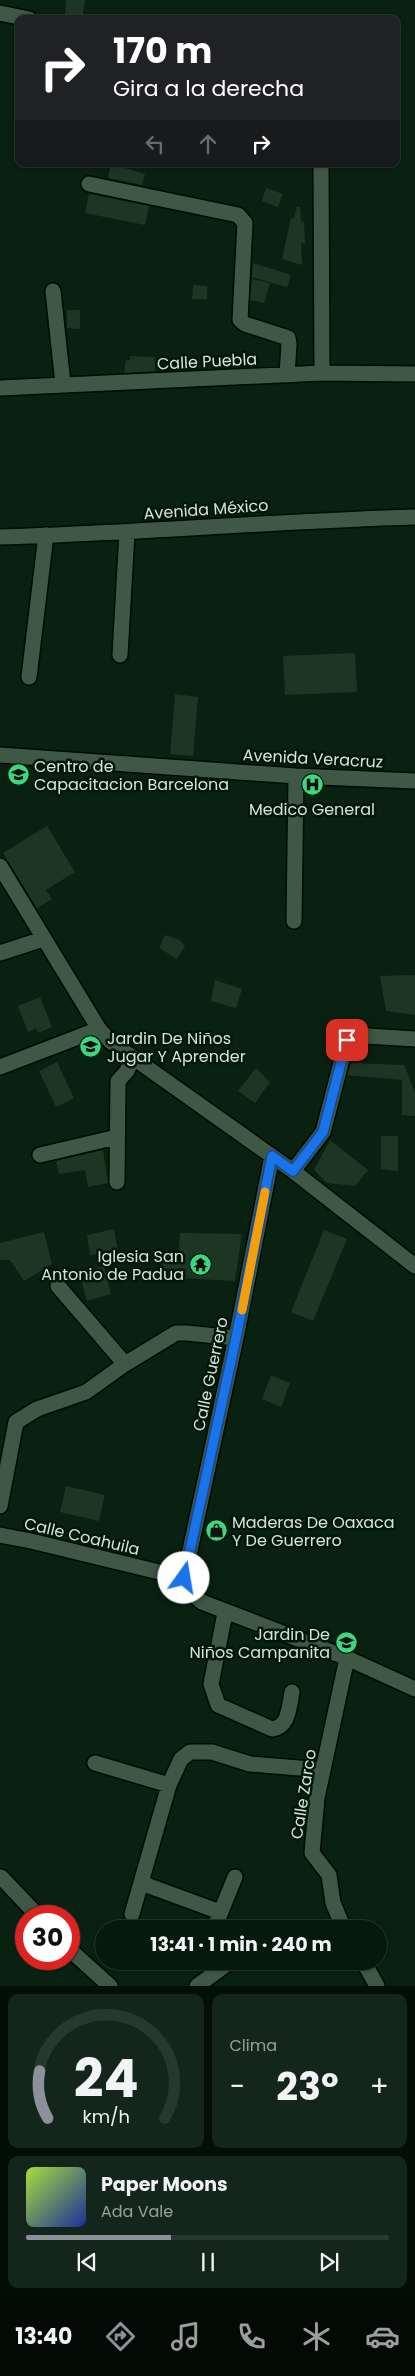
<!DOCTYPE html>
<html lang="es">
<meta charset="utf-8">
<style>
body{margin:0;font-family:Poppins,sans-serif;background:#14261b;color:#f1f3f6;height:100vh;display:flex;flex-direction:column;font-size:19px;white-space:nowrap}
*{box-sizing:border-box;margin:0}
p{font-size:16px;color:#98a09d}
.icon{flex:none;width:28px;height:28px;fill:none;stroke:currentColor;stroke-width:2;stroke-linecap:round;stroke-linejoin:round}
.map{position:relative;height:1986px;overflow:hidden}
.panel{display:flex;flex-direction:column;gap:8px;padding:8px;background:#030e07;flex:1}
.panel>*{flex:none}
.guide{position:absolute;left:15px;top:15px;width:385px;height:152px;border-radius:10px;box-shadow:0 1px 4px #0004,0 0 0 1px #27382e;background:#202124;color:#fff;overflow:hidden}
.speed{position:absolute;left:15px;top:1905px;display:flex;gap:10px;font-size:25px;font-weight:700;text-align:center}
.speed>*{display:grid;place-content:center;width:65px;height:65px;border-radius:50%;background:#06190d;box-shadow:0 1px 4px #0004,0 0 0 1px #27382e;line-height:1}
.speed .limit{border:8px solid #d22;background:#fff;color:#111}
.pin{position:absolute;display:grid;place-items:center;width:42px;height:42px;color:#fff;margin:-21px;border-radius:10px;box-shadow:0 2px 8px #0006}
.me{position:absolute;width:55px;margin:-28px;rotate:13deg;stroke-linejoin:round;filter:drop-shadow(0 0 4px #0008)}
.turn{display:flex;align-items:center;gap:18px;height:105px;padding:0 15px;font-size:22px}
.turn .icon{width:65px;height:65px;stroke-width:2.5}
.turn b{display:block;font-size:35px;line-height:42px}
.lanes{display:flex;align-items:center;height:48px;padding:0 15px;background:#0003;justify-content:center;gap:25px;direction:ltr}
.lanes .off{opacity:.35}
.big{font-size:38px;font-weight:700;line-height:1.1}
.panel .tile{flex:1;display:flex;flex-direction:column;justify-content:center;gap:8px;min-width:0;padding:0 18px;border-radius:10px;background:#14261b}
.panel .dial{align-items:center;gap:0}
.dial svg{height:130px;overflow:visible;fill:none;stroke:#27382e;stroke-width:7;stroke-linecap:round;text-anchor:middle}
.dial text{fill:#f1f3f6;stroke:none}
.song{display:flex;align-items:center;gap:15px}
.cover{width:60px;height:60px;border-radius:8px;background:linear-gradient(135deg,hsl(80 70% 55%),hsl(230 70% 35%))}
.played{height:5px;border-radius:2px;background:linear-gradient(90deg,#8c9099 40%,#27382e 40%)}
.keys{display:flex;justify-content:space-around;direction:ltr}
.heat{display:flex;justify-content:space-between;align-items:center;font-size:28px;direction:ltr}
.panel .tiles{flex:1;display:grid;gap:8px;grid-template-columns:1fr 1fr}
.tile:last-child{grid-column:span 2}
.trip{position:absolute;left:95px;top:1920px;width:292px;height:50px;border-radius:25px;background:#06190d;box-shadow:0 1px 4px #0004,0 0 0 1px #27382e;font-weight:700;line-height:50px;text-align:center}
.tabs{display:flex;height:80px;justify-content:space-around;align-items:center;background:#020a05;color:#98a09d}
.tabs .icon{width:35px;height:35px}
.tabs .selected{color:#8c9099}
.tabs b{font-size:22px;color:#f1f3f6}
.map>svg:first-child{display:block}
</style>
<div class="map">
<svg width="415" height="1986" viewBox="0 0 415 1986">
<rect width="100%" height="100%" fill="#082111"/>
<path fill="#1d3624" d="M66,0H85L82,19L65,15Z
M111,164L145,174L142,185L108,178Z
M266,188L283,194L278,207L262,201Z
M89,194L149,206L145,225L85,213Z
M297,207H300L301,221L304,222L305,244L301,243L302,265L282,259L291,218L294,219Z
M253,263L291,275L287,287L252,277Z
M252,279L270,283L264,303L250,300Z
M193,285L207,286V299H192Z
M67,310H80V329L67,328Z
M130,356L155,357V371L124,373L126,360H130Z
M355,653L357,692L285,695L283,656Z
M175,694L198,697L193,756L170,754Z
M47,826L75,872L46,890L52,899L37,908L3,853Z
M165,935L180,940L185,946L177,959L159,948Z
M415,975V1015L386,1011L380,976Z
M215,980L242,989L236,1008L211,1001Z
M40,997L52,1027L38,1033L36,1028L28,1032L18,1006Z
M57,1062L74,1098L56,1107L39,1071Z
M403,1062L415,1093V1116L402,1115V1080L347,1075L351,1063L403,1065Z
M256,1068L270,1082L255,1103L238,1091Z
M381,1136H398V1171L381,1169Z
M330,1140L368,1170L355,1186L327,1183L314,1170Z
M103,1150L108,1183L88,1187L85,1170L59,1174L56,1161Z
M114,1229L118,1252L90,1255L87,1235Z
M324,1230L347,1239L313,1321L291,1312Z
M44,1232L52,1264L24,1281L10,1260H0V1243Z
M180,1233L242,1234L235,1281L160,1277L165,1252H179Z
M104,1266L111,1294L87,1301L79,1273Z
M271,1375L290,1383L281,1407L262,1399Z
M66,1486L105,1495L99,1521L60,1512Z"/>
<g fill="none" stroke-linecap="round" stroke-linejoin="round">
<defs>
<path id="minor" d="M0,13L29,19
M321,164L322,373
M89,184L238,215L245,223L240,320L245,324L288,338L289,344L287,375
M53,291L63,384
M0,388L322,373L415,374
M0,537C138,533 277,521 415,517
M120,655L127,532
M29,677L46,535
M0,755L296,776L415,781
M0,866L99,1029L111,1042L293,1171L415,1266
M294,921L296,776
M0,953L43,939
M0,1067L99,1029
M40,1155L117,1137
M272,1156L236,1338L184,1578L188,1590L202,1602L347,1658L415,1689
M293,1171L323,1132L347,1040L367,1036L415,1039
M117,1182L118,1081L127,1071L133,1057
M58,1286L125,1364
M0,1506L16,1422L37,1409L86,1392L125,1364L176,1333H187L236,1338
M0,1535L31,1541L184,1578
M225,1613L211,1684L218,1705L272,1729C289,1727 289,1707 292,1692
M95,1763L169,1785
M1,1877L38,1916
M141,1883L220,1912
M132,1914L169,1785L181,1759L190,1752H212L250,1764L323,1770
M214,1929L235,1877
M344,1929L333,1903L329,1875L312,1853L317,1798L347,1658
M69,1949L110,1986
M363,1961L377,1986
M197,1986L231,1961"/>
</defs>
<use href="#minor" stroke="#000a01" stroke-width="18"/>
<use href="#minor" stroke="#3e5845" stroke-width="15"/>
</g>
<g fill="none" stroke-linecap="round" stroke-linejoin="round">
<defs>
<path id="route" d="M184,1578L236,1338L272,1156L293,1171L323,1132L347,1040"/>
</defs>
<use href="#route" stroke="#114b97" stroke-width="12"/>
<use href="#route" stroke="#1a73e8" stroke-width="9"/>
<path stroke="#f59e0b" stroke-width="9" d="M242,1310L265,1192"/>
</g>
<defs>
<symbol id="university-disc" viewBox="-11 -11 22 22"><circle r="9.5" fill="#3ed77d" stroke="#011708"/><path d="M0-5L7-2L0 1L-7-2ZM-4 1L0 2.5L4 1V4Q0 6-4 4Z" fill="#111"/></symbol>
<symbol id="hospital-disc" viewBox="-11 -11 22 22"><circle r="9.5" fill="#3ed77d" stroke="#011708"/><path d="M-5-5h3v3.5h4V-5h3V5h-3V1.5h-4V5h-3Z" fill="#111"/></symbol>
<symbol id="school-disc" viewBox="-11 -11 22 22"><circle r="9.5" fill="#3ed77d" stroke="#011708"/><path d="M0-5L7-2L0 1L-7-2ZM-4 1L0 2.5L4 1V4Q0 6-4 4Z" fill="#111"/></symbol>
<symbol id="temple-disc" viewBox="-11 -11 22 22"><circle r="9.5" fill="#3ed77d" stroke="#011708"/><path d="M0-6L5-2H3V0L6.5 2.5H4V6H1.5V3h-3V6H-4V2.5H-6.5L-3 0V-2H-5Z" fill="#111"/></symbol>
<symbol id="shop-disc" viewBox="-11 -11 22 22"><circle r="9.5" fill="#3ed77d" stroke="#011708"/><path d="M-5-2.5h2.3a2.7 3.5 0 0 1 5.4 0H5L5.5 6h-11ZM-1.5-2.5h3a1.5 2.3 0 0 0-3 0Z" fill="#111"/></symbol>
</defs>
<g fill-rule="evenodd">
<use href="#university-disc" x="6" y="762" width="25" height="25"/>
<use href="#hospital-disc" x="300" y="772" width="25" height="25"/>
<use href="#school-disc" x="78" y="1034" width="25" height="25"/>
<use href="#temple-disc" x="188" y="1252" width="25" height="25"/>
<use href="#shop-disc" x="204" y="1518" width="25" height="25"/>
<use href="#school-disc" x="334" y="1630" width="25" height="25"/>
</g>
<g text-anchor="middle" stroke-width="5" stroke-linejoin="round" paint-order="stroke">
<g font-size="16" fill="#d5e3d8" stroke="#011708">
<text transform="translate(207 361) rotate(-3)" y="6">Calle Puebla</text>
<text transform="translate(206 509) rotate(-4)" y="6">Avenida México</text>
<text transform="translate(313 758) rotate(3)" y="6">Avenida Veracruz</text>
<text transform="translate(210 1374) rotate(-78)" y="6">Calle Guerrero</text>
<text transform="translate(82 1536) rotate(13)" y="6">Calle Coahuila</text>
<text transform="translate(303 1794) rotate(-81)" y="6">Calle Zarco</text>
</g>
<g font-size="16" fill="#d5e3d8" stroke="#011708" text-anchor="start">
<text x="34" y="772">Centro de<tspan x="34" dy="18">Capacitacion Barcelona</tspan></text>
<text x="312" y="815" text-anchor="middle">Medico General</text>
<text x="107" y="1044">Jardin De Niños<tspan x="107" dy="18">Jugar Y Aprender</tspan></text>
<text x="184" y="1262" text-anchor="end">Iglesia San<tspan x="184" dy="18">Antonio de Padua</tspan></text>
<text x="232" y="1528">Maderas De Oaxaca<tspan x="232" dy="18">Y De Guerrero</tspan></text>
<text x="330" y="1640" text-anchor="end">Jardin De<tspan x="330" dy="18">Niños Campanita</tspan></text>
</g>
</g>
</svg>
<div class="speed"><div class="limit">30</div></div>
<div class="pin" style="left:347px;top:1040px;background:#d93025"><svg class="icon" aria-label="arrive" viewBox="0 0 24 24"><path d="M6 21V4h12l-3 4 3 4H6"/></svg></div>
<svg class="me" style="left:184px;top:1578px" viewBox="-20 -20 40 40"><circle r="19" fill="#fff"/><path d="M0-13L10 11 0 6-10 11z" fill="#1a73e8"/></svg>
<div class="trip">13:41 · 1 min · 240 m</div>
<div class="guide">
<div class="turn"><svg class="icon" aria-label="right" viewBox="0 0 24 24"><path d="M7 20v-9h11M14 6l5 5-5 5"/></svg><div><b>170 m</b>Gira a la derecha</div></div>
<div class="lanes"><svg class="icon off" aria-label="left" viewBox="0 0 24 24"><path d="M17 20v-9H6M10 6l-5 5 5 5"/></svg><svg class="icon off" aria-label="ahead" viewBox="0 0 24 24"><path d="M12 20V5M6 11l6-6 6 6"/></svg><svg class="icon" aria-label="right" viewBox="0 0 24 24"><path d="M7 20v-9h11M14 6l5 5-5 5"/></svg></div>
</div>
</div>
<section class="panel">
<div class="tiles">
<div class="tile dial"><svg viewBox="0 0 100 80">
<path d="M14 69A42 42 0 1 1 86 69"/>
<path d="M14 69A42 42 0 0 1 9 40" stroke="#8c9099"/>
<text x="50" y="56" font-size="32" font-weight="700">24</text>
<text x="50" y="72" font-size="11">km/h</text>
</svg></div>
<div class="tile"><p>Clima</p>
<div class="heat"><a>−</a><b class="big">23°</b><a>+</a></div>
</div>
<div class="tile">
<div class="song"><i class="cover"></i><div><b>Paper Moons</b><p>Ada Vale</p></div></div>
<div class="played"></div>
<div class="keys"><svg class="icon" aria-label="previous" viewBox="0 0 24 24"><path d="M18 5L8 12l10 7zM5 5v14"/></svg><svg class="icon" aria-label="pause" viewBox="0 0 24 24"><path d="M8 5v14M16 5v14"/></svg><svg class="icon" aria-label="next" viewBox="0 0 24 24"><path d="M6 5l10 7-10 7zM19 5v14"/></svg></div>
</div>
</div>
</section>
<nav class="tabs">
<b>13:40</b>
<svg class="icon selected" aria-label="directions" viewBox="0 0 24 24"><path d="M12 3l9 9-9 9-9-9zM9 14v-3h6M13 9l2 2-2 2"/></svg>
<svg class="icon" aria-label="music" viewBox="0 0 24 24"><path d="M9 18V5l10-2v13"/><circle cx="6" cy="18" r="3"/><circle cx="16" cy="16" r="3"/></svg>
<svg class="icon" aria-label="phone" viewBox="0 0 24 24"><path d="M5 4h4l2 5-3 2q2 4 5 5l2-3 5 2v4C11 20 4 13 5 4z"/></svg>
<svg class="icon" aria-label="climate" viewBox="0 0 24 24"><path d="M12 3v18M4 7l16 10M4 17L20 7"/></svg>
<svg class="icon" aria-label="car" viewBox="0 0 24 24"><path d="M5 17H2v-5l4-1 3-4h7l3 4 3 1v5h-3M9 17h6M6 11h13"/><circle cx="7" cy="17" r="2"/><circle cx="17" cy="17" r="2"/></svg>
</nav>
